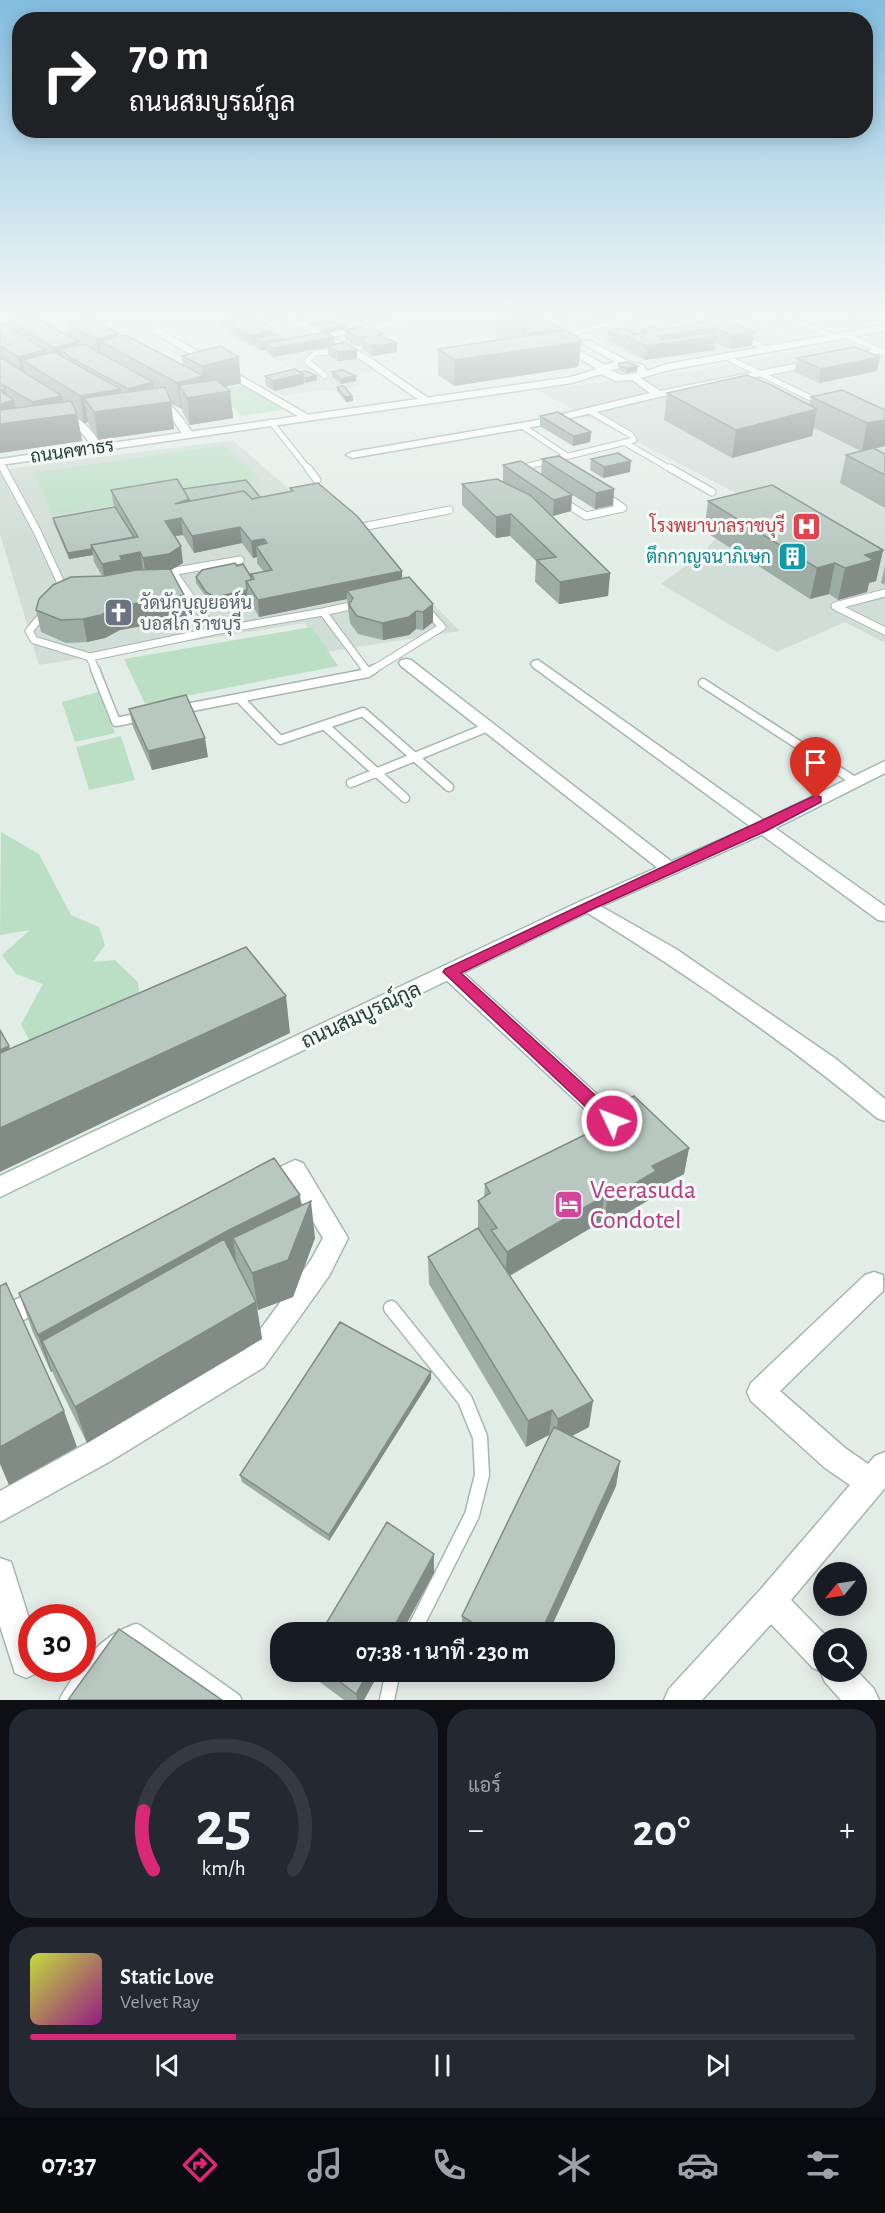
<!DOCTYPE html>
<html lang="th">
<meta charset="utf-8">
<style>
body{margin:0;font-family:"Alegreya Sans",Sarabun,sans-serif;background:#242831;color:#f1f3f6;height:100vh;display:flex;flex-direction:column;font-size:22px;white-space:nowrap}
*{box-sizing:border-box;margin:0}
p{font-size:20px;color:#9ea1a6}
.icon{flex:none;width:33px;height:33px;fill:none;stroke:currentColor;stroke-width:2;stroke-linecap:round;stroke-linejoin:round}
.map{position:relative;height:1700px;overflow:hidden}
.details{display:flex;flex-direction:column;gap:9px;padding:9px;background:#0d0f14;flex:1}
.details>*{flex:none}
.top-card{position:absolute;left:12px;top:12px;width:861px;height:126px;border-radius:24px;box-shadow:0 3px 15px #0003;background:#202124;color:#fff;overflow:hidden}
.needle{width:39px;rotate:240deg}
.tools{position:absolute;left:813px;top:1562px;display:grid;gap:12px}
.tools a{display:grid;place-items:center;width:54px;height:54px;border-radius:50%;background:#171b24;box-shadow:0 3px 15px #0003;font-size:30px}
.speed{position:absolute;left:18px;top:1604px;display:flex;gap:12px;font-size:30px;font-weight:700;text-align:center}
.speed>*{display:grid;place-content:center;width:78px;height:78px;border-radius:50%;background:#171b24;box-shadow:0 3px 15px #0003;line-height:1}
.speed .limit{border:9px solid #d22;background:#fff;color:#111}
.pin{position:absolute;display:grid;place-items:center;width:51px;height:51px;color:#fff;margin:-62px -26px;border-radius:50% 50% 50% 0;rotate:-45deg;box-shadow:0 0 6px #0007}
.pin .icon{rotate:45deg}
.me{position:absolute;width:66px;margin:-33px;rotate:313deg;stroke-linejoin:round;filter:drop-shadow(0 0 4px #0008)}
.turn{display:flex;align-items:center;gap:21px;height:126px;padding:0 18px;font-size:27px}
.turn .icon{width:78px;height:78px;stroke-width:2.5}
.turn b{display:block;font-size:42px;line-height:51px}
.big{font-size:45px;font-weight:600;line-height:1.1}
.details .tile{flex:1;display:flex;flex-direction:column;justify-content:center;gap:9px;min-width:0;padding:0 21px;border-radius:24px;background:#242831}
.details .dial{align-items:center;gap:0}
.dial svg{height:156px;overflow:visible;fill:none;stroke:#363941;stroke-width:7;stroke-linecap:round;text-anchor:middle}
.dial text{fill:#f1f3f6;stroke:none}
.song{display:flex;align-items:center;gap:18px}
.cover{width:72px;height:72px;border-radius:9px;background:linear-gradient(135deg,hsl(70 70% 55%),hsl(310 70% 35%))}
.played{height:6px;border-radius:3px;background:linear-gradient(90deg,#db2777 25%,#363941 25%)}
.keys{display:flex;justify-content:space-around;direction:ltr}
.heat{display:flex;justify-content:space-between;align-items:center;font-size:33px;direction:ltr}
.details .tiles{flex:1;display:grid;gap:9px;grid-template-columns:1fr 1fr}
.tile:last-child{grid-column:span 2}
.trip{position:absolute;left:270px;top:1622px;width:345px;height:60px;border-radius:24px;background:#171b24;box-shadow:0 3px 15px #0003;font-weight:600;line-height:60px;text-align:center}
.menu{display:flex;height:96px;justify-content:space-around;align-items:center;background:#090b0e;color:#9ea1a6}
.menu .icon{width:42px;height:42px}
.menu .on{color:#db2777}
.menu b{font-size:27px;color:#f1f3f6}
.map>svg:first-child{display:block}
</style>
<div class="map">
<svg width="885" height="1700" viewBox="0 0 885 1700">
<rect width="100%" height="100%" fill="#e3ede8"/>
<path fill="#d1ddd7" d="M544,313H739L796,339L724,352L643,361Z
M885,335V643L845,622L777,652L661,584L704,552L748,499L536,390L695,371Z
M328,341L378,370L353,375L362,383L343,391L318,390L283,396L266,386L306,375L262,353Z
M233,440L300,499L323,495L460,631L325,652L305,623L39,665L0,534V470Z"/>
<path fill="#bbdfc4" d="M278,313L295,325L315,333L248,346L218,325Z
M343,313H386L398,320L349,329L326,316Z
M244,384L288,409L242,416L229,403L206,393Z
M224,445L261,481L52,516L34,473Z
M312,627L338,666L145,704L124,659Z
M98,692L115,733L75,742L62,702Z
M121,736L135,780L89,790L76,747Z
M1,832L39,854L71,915L99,927L105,945L93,962L115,960L138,982L140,1004L35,1052L21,1024L43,984L16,974L2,955L30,930L0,935Z"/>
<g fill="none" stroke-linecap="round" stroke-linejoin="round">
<defs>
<path id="lane-far3" d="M543,319L567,313
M846,335L885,353
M325,336L406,321L394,313
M726,357L821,403
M325,376L307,361L316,353L340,351
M271,422L309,470
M522,426L567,456
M624,442L672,470
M2,467L3,470
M516,469L634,440L631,435L590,411"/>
<path id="lane-far2" d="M3,468L37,531L64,590H67
M308,468L317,480
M670,468L712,492
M516,469L520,468
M562,501L586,516L623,508L603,494
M360,531L357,528L449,510
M170,572L240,560
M885,593L835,606L885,631
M46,611L29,631L34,640L90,657
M323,612L359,604
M214,631L323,612L367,671
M96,671L90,657L214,631L173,572
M371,671L442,627L425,608"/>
<path id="lane-far1" d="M95,669L116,722L141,717
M365,669L368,673
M703,683L853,780
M239,698L280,740L363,712L449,787
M181,709L368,673L374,669
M324,725L405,798
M351,783L488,727"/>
<path id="lane" d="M391,1308L465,1400L480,1437L482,1475L472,1515L413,1632
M67,1700C86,1669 101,1644 136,1631L234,1700
M387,1700L393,1671"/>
<path id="street" d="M276,313H286L369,357L431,400L422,402L363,361Z
M637,313H651L569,337L564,334Z
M685,313H696L773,349L765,351Z
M772,313H783L840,337L832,339Z
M869,313L885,314V320L870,315Z
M63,327L66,328V332L0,351V345Z
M150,327H156L312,417L303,419L150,331Z
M879,348L884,351L882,353L848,360L843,357Z
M820,359L825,362L823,364L658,397L538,426L352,458L346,455L352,452L538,420L650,393L631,379L630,377L635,374L660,391Z
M146,397C168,394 184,420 194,435L192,437H184L170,415L146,401Z
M55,409C73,406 93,433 104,446V450H96L79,430L55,413Z
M406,659L411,660L676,865L679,869L676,873H664L401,666L399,663L401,660Z
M538,660L885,906V921L878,920L533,667L531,664L533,661Z
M588,899L676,949L836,1059L885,1099V1121L877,1118C784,1041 684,972 581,909L579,905L581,901Z
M450,965L457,967L620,1115L623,1121L620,1127L612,1130L604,1127L443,977L440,972L443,967Z
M295,1160L303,1163L348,1238L329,1276L264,1367L109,1462L0,1522V1491L89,1442L246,1349L311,1260L323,1238L290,1183L264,1195L256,1192L252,1185L256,1178Z
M874,1272L883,1275V1291L780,1391L845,1448L868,1464L875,1456L885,1452V1488L791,1600L828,1638H824V1671L856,1670L874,1689L879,1700H841L825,1682L820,1671L813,1668L771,1624L702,1700H664L669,1689L760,1590L850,1485L825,1468L751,1401L747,1392L751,1383L865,1275Z
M44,1286L53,1289L57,1297L53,1305L0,1332V1307Z
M0,1558L11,1562L32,1628V1668H39L37,1673L26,1678L15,1673L0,1626Z"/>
<path id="secondary" d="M885,325V331L669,370L633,380L616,381L601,374L572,383L0,465V459L571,377L597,369L556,344V340L559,339L605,365L615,362L580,342L588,340L630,362L643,365L647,371L667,364ZM627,367L636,369L637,373L622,375L609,370Z
M885,761V773L768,832L595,909L0,1197V1176L581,901L756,824Z"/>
</defs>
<use href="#lane-far3" stroke="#a5b5af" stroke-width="7"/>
<use href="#lane-far2" stroke="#a5b5af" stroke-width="9"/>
<use href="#lane-far1" stroke="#a5b5af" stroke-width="11"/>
<use href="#lane" stroke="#a5b5af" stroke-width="17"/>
<use href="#street" stroke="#a5b5af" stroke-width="3"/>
<use href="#secondary" stroke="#a1bab0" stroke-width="3"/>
<use href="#lane-far3" stroke="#fff" stroke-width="5"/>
<use href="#lane-far2" stroke="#fff" stroke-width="7"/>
<use href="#lane-far1" stroke="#fff" stroke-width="8"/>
<use href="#lane" stroke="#fff" stroke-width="14"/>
<use href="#street" fill="#fff" fill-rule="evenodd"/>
<use href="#secondary" fill="#fff" fill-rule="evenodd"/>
</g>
<path fill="#9eaca6" d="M292,313H333L339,316V322L346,329L327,333L334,337L335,344L357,359L338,361L328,355V347L273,357L267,352L266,350L261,351L255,347V344L251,345L220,325L219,321L225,320L224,316L260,320L266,323L273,335L281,340L324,333L317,329V326H312L292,315Z
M497,313H531L562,330L579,364L577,367L454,386L438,375V349L496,340Z
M557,313H609L574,323L557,317Z
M839,313H878L877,320L868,323L857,320Z
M721,319L752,345L730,349L715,342L714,350L645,360L626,349L607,340L608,331L636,334H640L641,329L662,330Z
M8,320L69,336L67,324L118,333V337L183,365L182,356L241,383L225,387L230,391L233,418L190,425L182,411V409L171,404L174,429L98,440L89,425L88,422L84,423L78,419L82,441L0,453V322L9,325Z
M345,330L384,337L397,343V352L372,356L362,349V346H356L345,339Z
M797,358L877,371L819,383L795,372Z
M619,363L638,366L637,371L626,373L619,371Z
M300,372L316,376L317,380L306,383L304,382V384L274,391L266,386L265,376Z
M332,372L356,381L341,384L332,377Z
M337,387L352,396L353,401L346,402L337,391Z
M842,390L885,446L874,449L885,454V508L840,483L846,455L861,451L814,428L812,436L732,458L664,420L667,393L809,405L811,397Z
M540,416L591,432L590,442L573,446L540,426Z
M542,459L614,489L613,505L595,509L563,489L572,495L571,511L553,516L547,512L610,573L608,596L559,604L535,582L536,561L510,536L496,538L462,505V484L508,485L503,481V465L541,475Z
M591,459L630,472L603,478L590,470Z
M290,488L402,579L433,622L423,630L416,629L409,635L383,640L358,634L350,623L347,599L259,617L248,598L247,596L216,603L207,598L196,583V577L237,566L251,577V574L264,572L257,563V557L253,558L242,543L194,553L183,535L175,536L183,563L171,570L184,595L187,618L120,630L105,638L87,642L66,643L41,632L36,610L102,576L94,562L93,555L69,559L54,524L53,518L114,507L111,490L183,489L260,497L290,492Z
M708,501L883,550L876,581L869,583L867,592L838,600L829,594L810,599L704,531Z
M885,565V585L881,583Z
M129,709L208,757L152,770L133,727Z
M606,1111L689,1148L684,1174L653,1190L652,1198L604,1227L601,1222L510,1276L589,1427L572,1436L620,1461L616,1486L549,1632H462V1616L550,1436L549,1435L526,1447L429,1284L428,1257L478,1229V1201L484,1197L485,1184L604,1126Z
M302,1205L315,1238L293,1297L258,1310L257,1308L262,1339L87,1443L55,1378L52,1371L51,1372L32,1330L19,1293Z
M431,1379L329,1541L242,1482L240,1475Z
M309,1671H380L364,1700H344L309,1674Z
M512,1671H531L527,1681Z"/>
<path fill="#818c87" d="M580,313H609L574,323V314Z
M873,313H878L877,320L868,323L870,314Z
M260,315V322L266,323L267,327L248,317Z
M346,325V329L326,333V329Z
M272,328L273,337L281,339V346L334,337L335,346H328V347L273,357V348L266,343V350L261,351L260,342L255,338V344L251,345L250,336Z
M562,328L561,345L581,339L579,364L577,367L454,386L455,360L526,350V334Z
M715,328L714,337L716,336L714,350L645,360L646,346L657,336Z
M754,331L752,345L730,349L732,335Z
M118,333L121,352L100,341L103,363L100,364L96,339Z
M78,341L82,364L60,349L64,371L57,373L53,348Z
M397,343V352L372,356V346Z
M45,350L50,376L22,360L27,382L23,383L18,357Z
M357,350V359L338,361V352Z
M239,357L241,383L206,392L230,391L233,418L190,425L187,398L179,385L182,409H181L177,383L203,376L202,366Z
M880,357L877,371L819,383L821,369Z
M638,366L637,371L626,373L627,368Z
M303,374L304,384L274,391L273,381Z
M316,376L317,380L306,383L305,378Z
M356,376V381L341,384V379Z
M153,382L156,404L171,402L174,429L98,440L94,412L84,398L88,422L84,423L80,396L121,389L124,408L131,407L128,389Z
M6,388L8,402L14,400L18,422L36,419L32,402L62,396L66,415L77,414L82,441L0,453V391Z
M352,396L353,401L346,402L345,397Z
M817,409L812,436L732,458L736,430Z
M885,420V446L862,451L867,423Z
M591,432L590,442L573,446V436Z
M631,461L630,472L603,478L604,467Z
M614,489L613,505L595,509L596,493Z
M572,495L571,511L553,516L554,500Z
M189,499L191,515L181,519L183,535L167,537L165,521L175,504Z
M511,514L510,536L496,538V517Z
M240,527L242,543L194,553L192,536Z
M264,539L266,556L256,546L257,557L253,558L251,541Z
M181,546L183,563L171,570L146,575L143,558Z
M92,549L93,555L69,559L68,553Z
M883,550L876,581L869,583L867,592L838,600L845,568L865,555Z
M140,552L143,569L124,573L105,581L102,564L120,556Z
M835,563L829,594L810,599L817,568Z
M402,571V588L347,591V599L259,617L258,600Z
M610,573L608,596L559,604L560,582Z
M247,590V596L216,603L215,597Z
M184,595L187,618L120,630L105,638L87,642L83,619L116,607Z
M433,604V622L423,630V612Z
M416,611V629L409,635L383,640L382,623Z
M205,738L208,757L152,770L148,751Z
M286,996L290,1033L0,1172V1128Z
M9,1046L20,1084L0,1092V1050Z
M689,1148L684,1174L653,1190L652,1198L604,1227L607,1200L652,1166Z
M300,1195L303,1221L311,1201L315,1238L293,1297L258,1310L252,1273L233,1238L237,1267L42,1341L52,1371L51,1372L38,1335L229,1230Z
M604,1196L601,1222L505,1278L507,1252Z
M256,1302L262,1339L87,1443L75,1407Z
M431,1372V1379L329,1541V1535Z
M593,1401L589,1427L555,1445L558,1419Z
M552,1410L549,1435L526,1447L528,1421Z
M64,1411L77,1447L9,1485L0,1464V1447Z
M620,1461L616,1486L549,1632H541Z
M434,1554V1573L402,1632H391Z
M369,1671H380L364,1700H357L356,1694Z
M528,1671H531L527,1681Z"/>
<path fill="#b8c8c1" stroke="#818c87" stroke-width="1.5" d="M239,313H256L260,315L248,317L257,318L262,322L258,323L265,324L272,328L263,332L265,333L250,336L227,322L233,321L224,316Z
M304,313H333L339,316L312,317Z
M499,313H531L562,328L526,334L521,332L526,330L520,327L527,325L513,326L512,324L517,323L497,316L502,315Z
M31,315L78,341L53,348L8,320Z
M89,318L118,333L96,339L67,324Z
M721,319L754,331L732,335L715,328L657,336L664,340L710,333L716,336L646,346L627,336L648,332L641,329L653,326L662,330Z
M224,320L227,322V326L219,321Z
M0,322L45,350L18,357L0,346Z
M340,322L346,325L326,329L316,324Z
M1,323L9,325L10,328Z
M362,327L368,330L374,328L384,334L379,335L397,343L372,346L362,340L366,337H356L345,330Z
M623,328L636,334L627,336V340H626L608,331Z
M566,330L581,339L579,342L455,360L438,349Z
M326,332L334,337L273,348L266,343Z
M276,334L281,339L260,342L255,338Z
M125,335L204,376L177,383L100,341Z
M345,342L357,350L338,352L328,346Z
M84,344L153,382L128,389L71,358L60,349Z
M220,346L239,357L202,366L182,356Z
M855,347L880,357L821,369L797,358Z
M54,352L121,389L80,396L22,360Z
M0,357L62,396L32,402L0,383Z
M627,362L638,366L627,368L619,366V363Z
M295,369L303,374L273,381L265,376Z
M342,370L356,376L341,379L332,372Z
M306,371L316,376L305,378L303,377V374L300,372Z
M747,375L771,385L817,409L736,430L667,393Z
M216,380L230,391L187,398L179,385Z
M0,385L6,388L0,391Z
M344,386L352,396L345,397L337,387Z
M165,387L171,402L94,412L84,398Z
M842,390L885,410V420L867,423L811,397Z
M0,391L14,400L0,404Z
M71,401L77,414L0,424V410Z
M558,412L591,432L573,436L540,416Z
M873,448L885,454V475L846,455Z
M618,453L631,461L604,467L591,459Z
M559,456L614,489L596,493L542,459Z
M521,461L572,495L554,500L503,465Z
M177,479L189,499L175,504L244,491L252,499L293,491L290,488L318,483L357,516L402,571L258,600L246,581L254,579L251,574L272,570L256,546L267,543L264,539L251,541L240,527L192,536L181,518L165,521L181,546L169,554L143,558L140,552L120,556L122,560L102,564L91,545L138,537L111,490Z
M497,479L530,495L610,573L560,582L537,560L556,557L511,514L496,517L462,484Z
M246,480L260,497L252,499L244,491L190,501L183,489Z
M772,485L883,550L865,555L874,560L845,568L835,563L817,568L708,501Z
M115,507L134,537L91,545L92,549L68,553L53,518Z
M235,563L237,566L243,564L251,577V580L246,581L247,590L215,597L206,592L196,577L202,570Z
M170,569L184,595L116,607L101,615L83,619L61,620L36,610L39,599L53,585L71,577L104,576L136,570Z
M409,577L433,604L423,612L416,611L409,617L382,623L357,616L349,605L353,598L347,591Z
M186,695L205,738L148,751L129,709Z
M246,947L286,996L0,1128V1053Z
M0,1030L9,1046L0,1050Z
M634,1096L689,1148L652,1166L656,1171L607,1200L604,1196L507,1252L491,1230L497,1228L478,1201L490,1193L485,1184L613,1121L606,1111Z
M274,1158L300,1195L229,1230L38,1335L19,1293Z
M311,1201L288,1260L252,1273L233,1238Z
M478,1228L593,1401L558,1419L552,1410L528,1421L428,1257Z
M224,1239L256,1302L75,1407L42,1341Z
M6,1283L64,1411L0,1447V1286Z
M340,1322L431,1372L329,1535L240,1475Z
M554,1427L620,1461L541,1632H487L462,1616Z
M387,1522L434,1554L391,1632H321Z
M119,1629L222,1700H68Z
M326,1671H369L356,1694Z"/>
<linearGradient id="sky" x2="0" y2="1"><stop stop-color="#82bde0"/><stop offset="0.57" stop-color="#f2f7f5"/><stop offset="1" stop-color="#f2f7f5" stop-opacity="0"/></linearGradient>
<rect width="885" height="551" fill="url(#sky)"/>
<path fill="#db2777" stroke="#8e194d" stroke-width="1.5" d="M816,795L821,797V802L766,831L593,909L461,973L618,1116L620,1121L618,1126H606L443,972L445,969Z"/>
<defs>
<symbol id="hospital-square" viewBox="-11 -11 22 22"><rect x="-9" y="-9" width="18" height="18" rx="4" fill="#e0444e" stroke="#f4f9f6"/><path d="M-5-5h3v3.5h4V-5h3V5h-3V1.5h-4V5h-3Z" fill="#fff"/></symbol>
<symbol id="building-square" viewBox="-11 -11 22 22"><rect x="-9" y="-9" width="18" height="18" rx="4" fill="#0f9aa8" stroke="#f4f9f6"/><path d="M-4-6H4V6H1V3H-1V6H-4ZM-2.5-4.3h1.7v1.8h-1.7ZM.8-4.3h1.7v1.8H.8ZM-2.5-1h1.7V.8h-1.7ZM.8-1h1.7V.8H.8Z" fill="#fff"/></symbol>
<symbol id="church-square" viewBox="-11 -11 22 22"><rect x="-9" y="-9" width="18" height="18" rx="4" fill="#6b7280" stroke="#f4f9f6"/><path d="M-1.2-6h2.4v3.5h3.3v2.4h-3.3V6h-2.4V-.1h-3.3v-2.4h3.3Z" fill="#fff"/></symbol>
<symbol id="hotel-square" viewBox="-11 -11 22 22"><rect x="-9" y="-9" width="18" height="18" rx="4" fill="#d1479c" stroke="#f4f9f6"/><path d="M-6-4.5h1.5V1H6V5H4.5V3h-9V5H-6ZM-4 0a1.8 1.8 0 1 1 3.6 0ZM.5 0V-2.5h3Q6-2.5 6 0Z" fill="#fff"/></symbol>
</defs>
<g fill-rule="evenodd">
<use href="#hospital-square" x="790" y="510" width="33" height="33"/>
<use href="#building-square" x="776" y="540" width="33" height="33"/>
<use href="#church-square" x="102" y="596" width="33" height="33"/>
<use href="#hotel-square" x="552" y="1188" width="33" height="33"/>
</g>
<g text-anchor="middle" stroke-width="6" stroke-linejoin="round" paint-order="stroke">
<g font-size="18" fill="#223f37" stroke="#f4f9f6">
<text transform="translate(72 451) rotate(-8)" y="6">ถนนคฑาธร</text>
</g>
<g font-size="18" fill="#be3a42" stroke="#f4f9f6" text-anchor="end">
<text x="785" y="532">โรงพยาบาลราชบุรี</text>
</g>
<g font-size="18" fill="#0d838f" stroke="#f4f9f6" text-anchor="end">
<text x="771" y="563">ตึกกาญจนาภิเษก</text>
</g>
<g font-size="18" fill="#5b616d" stroke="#f4f9f6" text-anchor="start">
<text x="140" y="609">วัดนักบุญยอห์น<tspan x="140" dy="21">บอสโก ราชบุรี</tspan></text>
</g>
<g font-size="21" fill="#223f37" stroke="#f4f9f6">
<text transform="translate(361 1015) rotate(-25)" y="7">ถนนสมบูรณ์กูล</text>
</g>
<g font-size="26" fill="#b23c85" stroke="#f4f9f6" text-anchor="start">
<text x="590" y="1198">Veerasuda<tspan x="590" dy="30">Condotel</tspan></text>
</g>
</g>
</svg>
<div class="tools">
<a><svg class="needle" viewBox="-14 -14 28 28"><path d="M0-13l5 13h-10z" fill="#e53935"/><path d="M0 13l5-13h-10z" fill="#9ea1a6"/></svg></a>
<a><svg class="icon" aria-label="search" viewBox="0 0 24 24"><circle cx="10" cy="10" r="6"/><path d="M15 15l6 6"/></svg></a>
</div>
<div class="speed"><div class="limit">30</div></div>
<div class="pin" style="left:816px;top:799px;background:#d93025"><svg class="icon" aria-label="arrive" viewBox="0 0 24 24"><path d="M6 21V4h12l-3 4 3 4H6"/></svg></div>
<svg class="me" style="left:612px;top:1121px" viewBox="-20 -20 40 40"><circle r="17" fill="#db2777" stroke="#fff" stroke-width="3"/><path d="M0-11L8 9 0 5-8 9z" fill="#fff"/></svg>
<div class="trip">07:38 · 1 นาที · 230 m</div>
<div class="top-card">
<div class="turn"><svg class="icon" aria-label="right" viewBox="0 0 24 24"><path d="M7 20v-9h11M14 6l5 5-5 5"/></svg><div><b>70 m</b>ถนนสมบูรณ์กูล</div></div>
</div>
</div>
<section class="details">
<div class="tiles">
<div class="tile dial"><svg viewBox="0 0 100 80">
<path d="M14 69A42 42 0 1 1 86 69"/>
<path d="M14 69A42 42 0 0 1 9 39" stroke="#db2777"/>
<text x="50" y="56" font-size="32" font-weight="700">25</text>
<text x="50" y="72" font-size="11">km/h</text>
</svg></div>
<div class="tile"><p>แอร์</p>
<div class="heat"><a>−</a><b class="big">20°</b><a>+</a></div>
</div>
<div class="tile">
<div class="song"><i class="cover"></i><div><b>Static Love</b><p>Velvet Ray</p></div></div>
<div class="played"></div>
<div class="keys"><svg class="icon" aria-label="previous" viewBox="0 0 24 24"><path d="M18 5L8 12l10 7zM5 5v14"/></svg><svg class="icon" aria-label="pause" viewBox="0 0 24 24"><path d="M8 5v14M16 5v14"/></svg><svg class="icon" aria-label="next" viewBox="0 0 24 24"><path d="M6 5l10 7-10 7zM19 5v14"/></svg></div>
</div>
</div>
</section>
<nav class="menu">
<b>07:37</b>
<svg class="icon on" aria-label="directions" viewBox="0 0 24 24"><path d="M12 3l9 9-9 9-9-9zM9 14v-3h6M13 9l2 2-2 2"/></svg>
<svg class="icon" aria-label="music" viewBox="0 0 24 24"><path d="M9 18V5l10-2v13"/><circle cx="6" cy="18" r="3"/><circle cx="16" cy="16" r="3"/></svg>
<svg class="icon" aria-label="phone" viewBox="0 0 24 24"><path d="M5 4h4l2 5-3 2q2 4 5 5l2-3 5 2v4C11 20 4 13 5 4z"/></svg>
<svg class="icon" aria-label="climate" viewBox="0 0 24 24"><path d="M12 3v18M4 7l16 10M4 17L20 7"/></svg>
<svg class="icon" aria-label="car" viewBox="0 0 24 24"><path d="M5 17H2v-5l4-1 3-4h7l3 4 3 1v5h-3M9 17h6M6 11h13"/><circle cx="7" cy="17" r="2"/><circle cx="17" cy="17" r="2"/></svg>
<svg class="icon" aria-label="filters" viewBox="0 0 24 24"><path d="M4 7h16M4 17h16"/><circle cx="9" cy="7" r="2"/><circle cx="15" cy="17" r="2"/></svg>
</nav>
